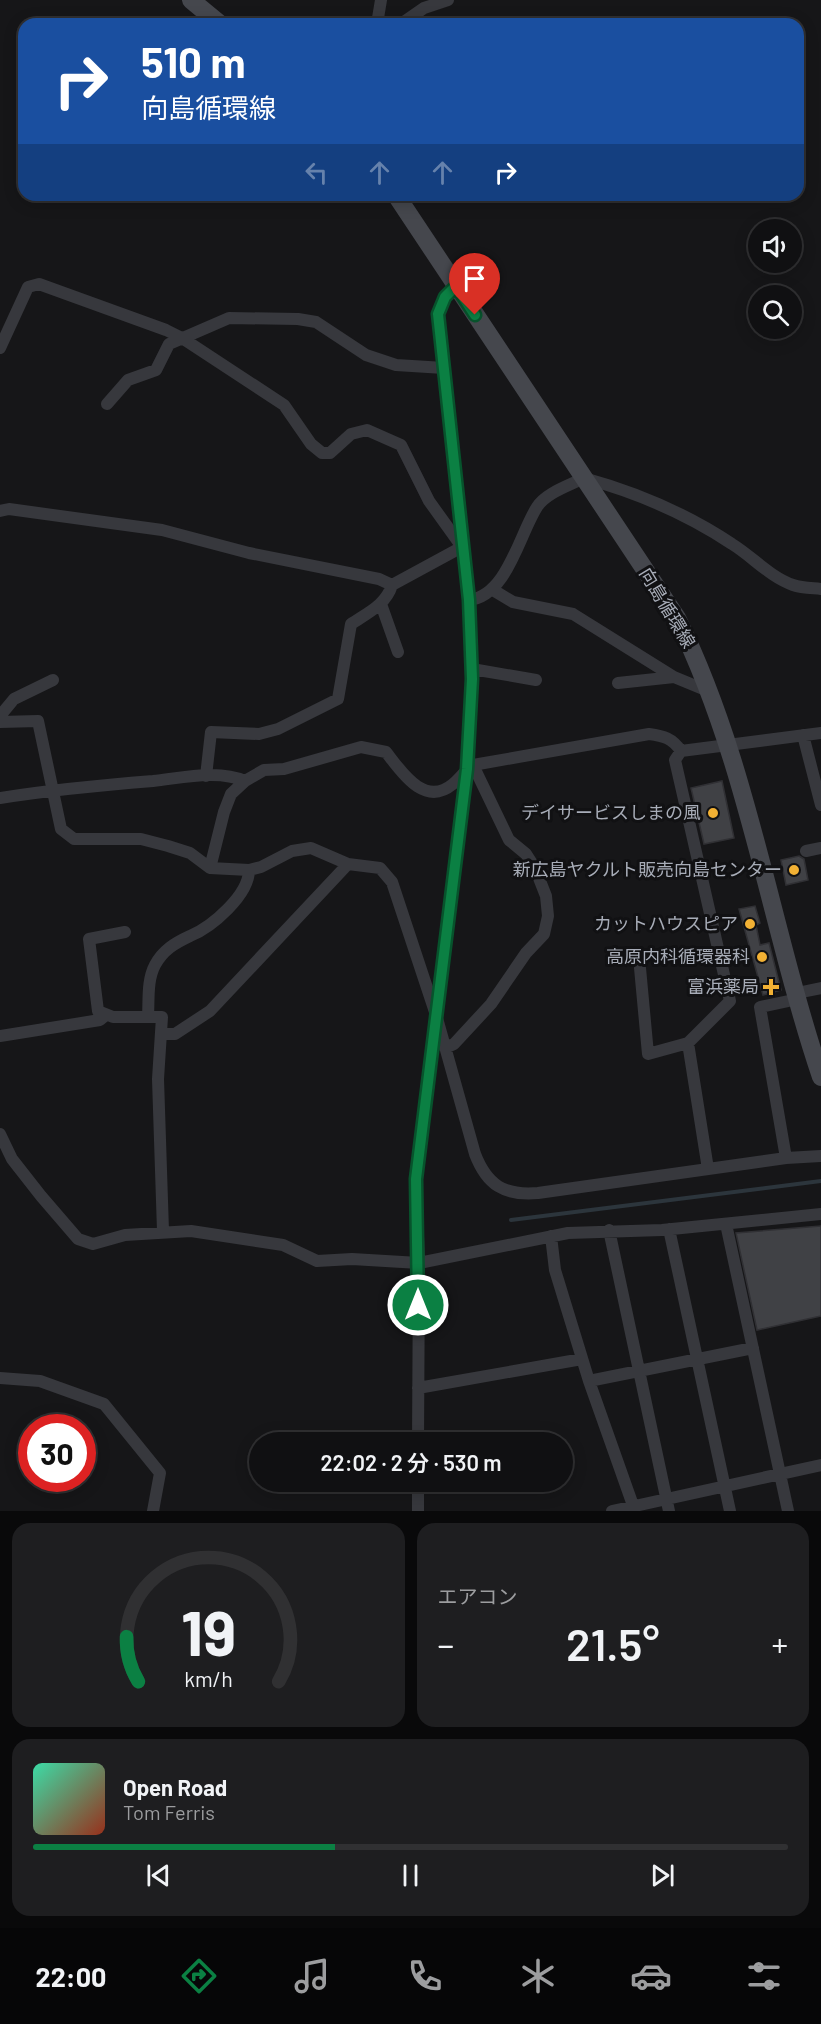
<!DOCTYPE html>
<html lang="ja">
<meta charset="utf-8">
<style>
body{margin:0;font-family:Barlow,"Noto Sans JP",sans-serif;background:#1e1e20;color:#f1f3f6;height:100vh;display:flex;flex-direction:column;font-size:22px;white-space:nowrap}
*{box-sizing:border-box;margin:0}
p{font-size:20px;color:#9c9d9f}
.icon{flex:none;width:33px;height:33px;fill:none;stroke:currentColor;stroke-width:2;stroke-linecap:round;stroke-linejoin:round}
.map{position:relative;height:1511px;overflow:hidden}
.panel{display:flex;flex-direction:column;gap:12px;padding:12px;background:#09090a;flex:1}
.panel>*{flex:none}
.top-card{position:absolute;left:18px;top:18px;width:786px;height:183px;border-radius:18px;box-shadow:0 3px 15px #0003,0 0 0 2px #303032;background:#1a4fa0;color:#fff;overflow:hidden}
.fabs{position:absolute;left:748px;top:219px;display:grid;gap:12px}
.fabs a{display:grid;place-items:center;width:54px;height:54px;border-radius:50%;background:#101012;box-shadow:0 3px 15px #0003,0 0 0 2px #303032;font-size:30px}
.speed{position:absolute;left:18px;top:1414px;display:flex;gap:12px;font-size:30px;font-weight:700;text-align:center}
.speed>*{display:grid;place-content:center;width:78px;height:78px;border-radius:50%;background:#101012;box-shadow:0 3px 15px #0003,0 0 0 2px #303032;line-height:1}
.speed .limit{border:9px solid #d22;background:#fff;color:#111}
.pin{position:absolute;display:grid;place-items:center;width:51px;height:51px;color:#fff;margin:-62px -26px;border-radius:50% 50% 50% 0;rotate:-45deg;box-shadow:0 0 6px #0007}
.pin .icon{rotate:45deg}
.me{position:absolute;width:66px;margin:-33px;rotate:0deg;stroke-linejoin:round;filter:drop-shadow(0 0 4px #0008)}
.turn{display:flex;align-items:center;gap:21px;height:126px;padding:0 24px;font-size:27px}
.turn .icon{width:78px;height:78px;stroke-width:2.5}
.turn b{display:block;font-size:42px;line-height:51px}
.lanes{display:flex;align-items:center;height:57px;padding:0 24px;background:#0003;justify-content:center;gap:30px;direction:ltr}
.lanes .off{opacity:.35}
.big{font-size:45px;font-weight:600;line-height:1.1}
.panel .widget{flex:1;display:flex;flex-direction:column;justify-content:center;gap:9px;min-width:0;padding:0 21px;border-radius:18px;background:#1e1e20}
.panel .dial{align-items:center;gap:0}
.dial svg{height:156px;overflow:visible;fill:none;stroke:#303032;stroke-width:7;stroke-linecap:round;text-anchor:middle}
.dial text{fill:#f1f3f6;stroke:none}
.song{display:flex;align-items:center;gap:18px}
.cover{width:72px;height:72px;border-radius:9px;background:linear-gradient(135deg,hsl(160 70% 55%),hsl(10 70% 35%))}
.played{height:6px;border-radius:3px;background:linear-gradient(90deg,#0b8043 40%,#303032 40%)}
.keys{display:flex;justify-content:space-around;direction:ltr}
.heat{display:flex;justify-content:space-between;align-items:center;font-size:33px;direction:ltr}
.panel .tiles{flex:1;display:grid;gap:12px;grid-template-columns:1fr 1fr}
.widget:last-child{grid-column:span 2}
.trip{position:absolute;left:249px;top:1432px;width:324px;height:60px;border-radius:30px;background:#101012;box-shadow:0 3px 15px #0003,0 0 0 2px #303032;font-weight:600;line-height:60px;text-align:center}
.tab-bar{display:flex;height:96px;justify-content:space-around;align-items:center;background:#060607;color:#9c9d9f}
.tab-bar .icon{width:42px;height:42px}
.tab-bar .active{color:#0b8043}
.tab-bar b{font-size:27px;color:#f1f3f6}
.map>svg:first-child{display:block}
</style>
<div class="map">
<svg width="821" height="1511" viewBox="0 0 821 1511">
<rect width="100%" height="100%" fill="#161618"/>
<g fill="none" stroke-linecap="round" stroke-linejoin="round">
<path stroke="#2c353c" stroke-width="4" d="M511,1220L821,1181"/>
</g>
<path fill="#404145" stroke="#303034" stroke-width="1.5" d="M722,781L734,838L704,844L691,788Z
M799,856L804,859L808,880L786,885L781,860Z
M755,906L760,923L756,925L760,945L769,943L781,990L763,995L739,909Z
M821,1226V1316L757,1330L736,1233Z"/>
<g fill="none" stroke-linecap="round" stroke-linejoin="round">
<path stroke="#37383d" stroke-width="12" d="M377,24L381,0
M401,24L424,8L448,0
M0,348L28,287L39,284L166,330L182,338L284,405L311,444L322,453H330L351,434L367,430L401,445L429,501L462,547L392,585C386,605 367,613 351,624L338,699L278,729L259,734L211,732L206,776
M107,404L128,380L156,370L169,344L229,318L298,319L316,322L366,355L396,365L444,368
M0,511L9,509L162,530L249,553L379,579L392,585
M493,590L513,602L573,614L674,677L708,691
M469,600C507,596 519,535 537,507C546,493 568,486 584,478C635,492 687,514 732,544C753,557 770,577 793,585C802,588 812,588 821,589
M381,604L398,652
M472,669L536,680
M618,683L674,677
M0,716L14,699L53,680
M0,722L38,721L61,829L74,839H141L168,846L190,853L210,868L249,870L261,867L292,851L311,848L348,864L380,868L392,882L437,1018L475,1154C487,1185 504,1196 538,1193L786,1158L821,1156
M803,735L821,805
M0,798C51,790 102,785 153,781C182,778 218,769 245,781
M806,851L821,848
M210,868L224,812L231,794L245,781L264,770L284,769L361,747L386,752C401,771 424,808 453,784C461,778 465,770 473,765L649,734C664,736 672,738 681,751L821,733
M125,932L89,939L98,1011L113,1017H162L158,1079L163,1231
M640,968L648,1054L688,1043L730,1001L675,760L681,751
M797,993L821,988
M148,1016C149,999 147,980 155,965C163,950 175,943 190,936C212,927 249,895 249,870
M162,1034H175L210,1011L348,864
M0,1036L100,1020L106,1015
M688,1043L708,1169
M445,1048L454,1044L491,1004L526,953L544,934L548,916L546,896L535,868L526,854L509,840L473,765
M0,1134L12,1159L41,1196L78,1239L93,1244L125,1235L191,1231L283,1245L317,1261L352,1259L419,1263L568,1233L662,1230L821,1214
M786,1158L760,1007L798,999
M726,1224L788,1511
M669,1229L730,1511
M609,1230L669,1511
M551,1236L555,1270L589,1381L635,1511
M0,1378L40,1381L104,1404L160,1473L153,1511
M589,1381L753,1348
M418,1388L582,1359
M418,1443L419,1263L416,1179L467,769L472,679L469,600L438,314L445,297L456,286
M418,1511V1482
M612,1511L821,1465"/>
<path stroke="#45474d" stroke-width="18" d="M191,0L220,24
M396,195L677,618C748,762 770,925 821,1077"/>
</g>
<g fill="none" stroke-linecap="round" stroke-linejoin="round">
<defs>
<path id="route" d="M418,1305L416,1179L467,769L472,679L469,600L438,314L445,297L456,286L475,315"/>
</defs>
<use href="#route" stroke="#07532c" stroke-width="15"/>
<use href="#route" stroke="#0b8043" stroke-width="10"/>
</g>
<g fill="#f2b134" stroke="#111113" stroke-width="2">
<circle cx="713" cy="813" r="6"/>
<circle cx="794" cy="870" r="6"/>
<circle cx="750" cy="924" r="6"/>
<circle cx="762" cy="957" r="6"/>
<path d="M768 978h6v6h6v6h-6v6h-6v-6h-6v-6h6z"/>
</g>
<g text-anchor="middle" stroke-width="6" stroke-linejoin="round" paint-order="stroke">
<g font-size="18" fill="#a8adb8" stroke="#111113">
<text transform="translate(667 608) rotate(59)" y="6">向島循環線</text>
</g>
<g font-size="18" fill="#a8adb8" stroke="#111113" text-anchor="end">
<text x="701" y="819">デイサービスしまの風</text>
<text x="782" y="876">新広島ヤクルト販売向島センター</text>
<text x="738" y="930">カットハウスピア</text>
<text x="750" y="963">高原内科循環器科</text>
<text x="759" y="993">富浜薬局</text>
</g>
</g>
</svg>
<div class="fabs">
<a><svg class="icon" aria-label="sound" viewBox="0 0 24 24"><path d="M4 9h4l5-4v14l-5-4H4zM17 9q2 3 0 6"/></svg></a>
<a><svg class="icon" aria-label="search" viewBox="0 0 24 24"><circle cx="10" cy="10" r="6"/><path d="M15 15l6 6"/></svg></a>
</div>
<div class="speed"><div class="limit">30</div></div>
<div class="pin" style="left:475px;top:315px;background:#d93025"><svg class="icon" aria-label="arrive" viewBox="0 0 24 24"><path d="M6 21V4h12l-3 4 3 4H6"/></svg></div>
<svg class="me" style="left:418px;top:1305px" viewBox="-20 -20 40 40"><circle r="17" fill="#0b8043" stroke="#fff" stroke-width="3"/><path d="M0-11L8 9 0 5-8 9z" fill="#fff"/></svg>
<div class="trip">22:02 · 2 分 · 530 m</div>
<div class="top-card">
<div class="turn"><svg class="icon" aria-label="right" viewBox="0 0 24 24"><path d="M7 20v-9h11M14 6l5 5-5 5"/></svg><div><b>510 m</b>向島循環線</div></div>
<div class="lanes"><svg class="icon off" aria-label="left" viewBox="0 0 24 24"><path d="M17 20v-9H6M10 6l-5 5 5 5"/></svg><svg class="icon off" aria-label="ahead" viewBox="0 0 24 24"><path d="M12 20V5M6 11l6-6 6 6"/></svg><svg class="icon off" aria-label="ahead" viewBox="0 0 24 24"><path d="M12 20V5M6 11l6-6 6 6"/></svg><svg class="icon" aria-label="right" viewBox="0 0 24 24"><path d="M7 20v-9h11M14 6l5 5-5 5"/></svg></div>
</div>
</div>
<section class="panel">
<div class="tiles">
<div class="widget dial"><svg viewBox="0 0 100 80">
<path d="M14 69A42 42 0 1 1 86 69"/>
<path d="M14 69A42 42 0 0 1 8 46" stroke="#0b8043"/>
<text x="50" y="56" font-size="32" font-weight="700">19</text>
<text x="50" y="72" font-size="11">km/h</text>
</svg></div>
<div class="widget"><p>エアコン</p>
<div class="heat"><a>−</a><b class="big">21.5°</b><a>+</a></div>
</div>
<div class="widget">
<div class="song"><i class="cover"></i><div><b>Open Road</b><p>Tom Ferris</p></div></div>
<div class="played"></div>
<div class="keys"><svg class="icon" aria-label="previous" viewBox="0 0 24 24"><path d="M18 5L8 12l10 7zM5 5v14"/></svg><svg class="icon" aria-label="pause" viewBox="0 0 24 24"><path d="M8 5v14M16 5v14"/></svg><svg class="icon" aria-label="next" viewBox="0 0 24 24"><path d="M6 5l10 7-10 7zM19 5v14"/></svg></div>
</div>
</div>
</section>
<nav class="tab-bar">
<b>22:00</b>
<svg class="icon active" aria-label="directions" viewBox="0 0 24 24"><path d="M12 3l9 9-9 9-9-9zM9 14v-3h6M13 9l2 2-2 2"/></svg>
<svg class="icon" aria-label="music" viewBox="0 0 24 24"><path d="M9 18V5l10-2v13"/><circle cx="6" cy="18" r="3"/><circle cx="16" cy="16" r="3"/></svg>
<svg class="icon" aria-label="phone" viewBox="0 0 24 24"><path d="M5 4h4l2 5-3 2q2 4 5 5l2-3 5 2v4C11 20 4 13 5 4z"/></svg>
<svg class="icon" aria-label="climate" viewBox="0 0 24 24"><path d="M12 3v18M4 7l16 10M4 17L20 7"/></svg>
<svg class="icon" aria-label="car" viewBox="0 0 24 24"><path d="M5 17H2v-5l4-1 3-4h7l3 4 3 1v5h-3M9 17h6M6 11h13"/><circle cx="7" cy="17" r="2"/><circle cx="17" cy="17" r="2"/></svg>
<svg class="icon" aria-label="filters" viewBox="0 0 24 24"><path d="M4 7h16M4 17h16"/><circle cx="9" cy="7" r="2"/><circle cx="15" cy="17" r="2"/></svg>
</nav>
